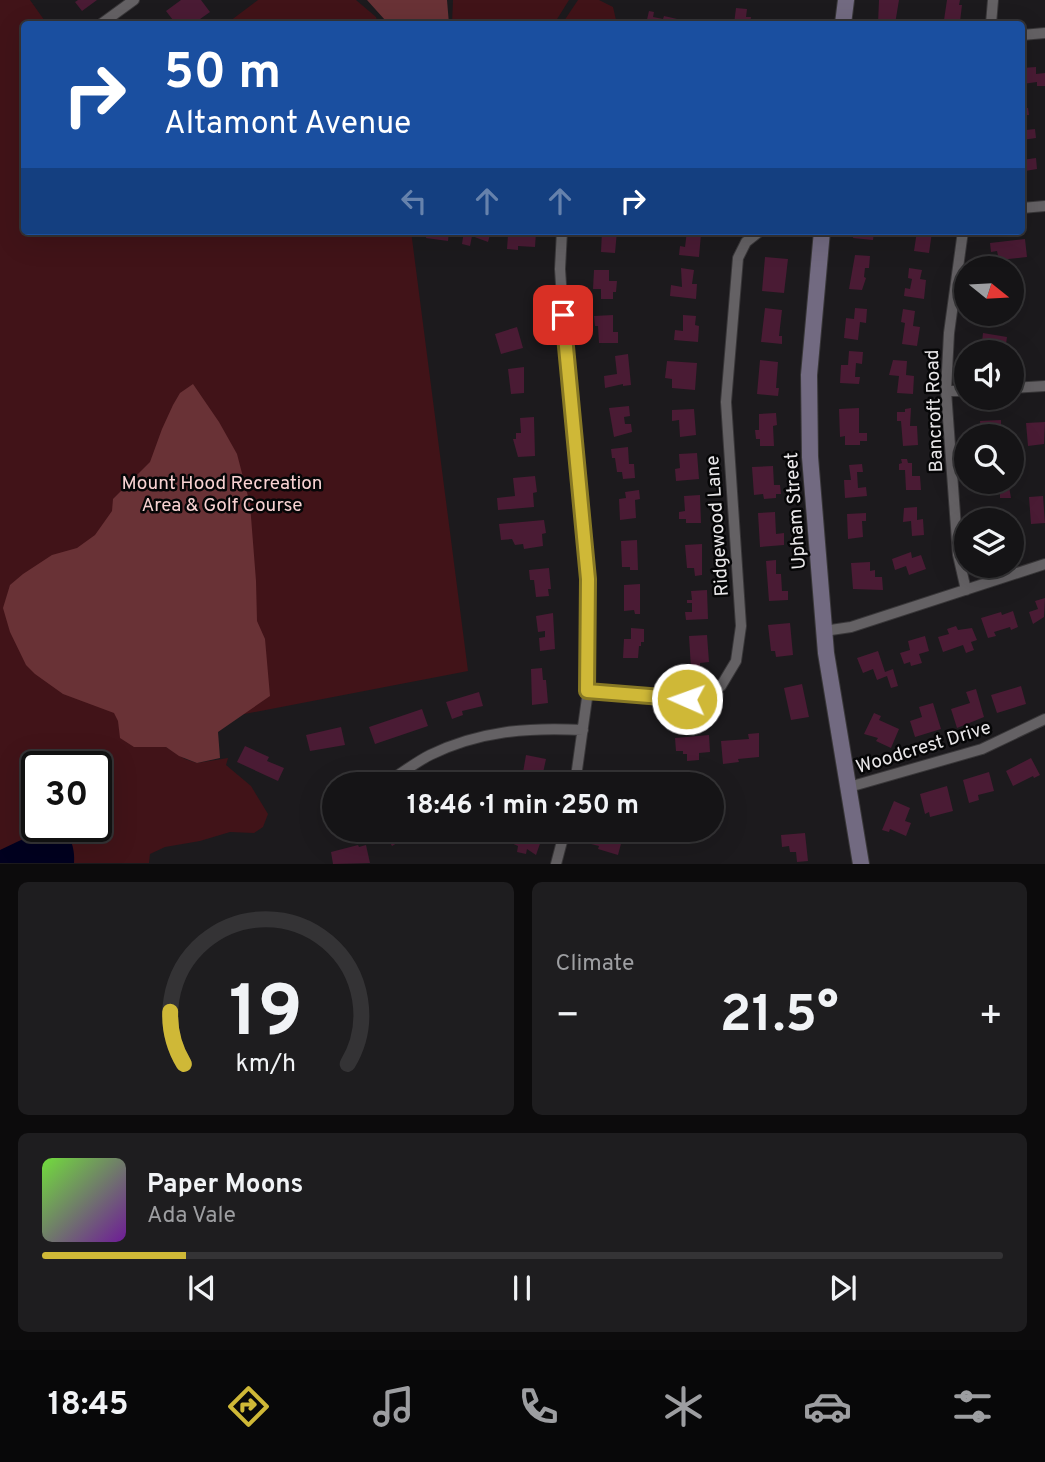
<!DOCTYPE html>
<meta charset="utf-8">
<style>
body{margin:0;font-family:Overpass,sans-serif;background:#1e1d1f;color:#f1f3f6;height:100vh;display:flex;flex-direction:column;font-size:26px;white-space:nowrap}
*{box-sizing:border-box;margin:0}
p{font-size:23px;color:#9d9ea1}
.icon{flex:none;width:38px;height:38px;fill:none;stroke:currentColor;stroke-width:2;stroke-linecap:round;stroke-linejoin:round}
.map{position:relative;height:864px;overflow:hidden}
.panel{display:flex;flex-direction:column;gap:18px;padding:18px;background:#0c0b0c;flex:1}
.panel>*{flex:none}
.top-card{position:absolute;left:21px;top:21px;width:1004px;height:214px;border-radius:7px;box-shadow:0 7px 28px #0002,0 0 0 2px #343335;background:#1a4fa0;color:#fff;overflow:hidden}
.needle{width:46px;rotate:108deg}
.controls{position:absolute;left:954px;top:256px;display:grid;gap:14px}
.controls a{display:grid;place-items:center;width:70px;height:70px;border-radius:50%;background:#151416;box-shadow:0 7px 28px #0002,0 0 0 2px #343335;font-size:35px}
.speed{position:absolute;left:21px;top:751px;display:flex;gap:14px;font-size:35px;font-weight:700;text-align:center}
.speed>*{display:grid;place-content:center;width:91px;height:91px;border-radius:50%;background:#151416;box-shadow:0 7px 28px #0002,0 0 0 2px #343335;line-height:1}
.speed .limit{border:4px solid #111;border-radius:10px;background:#fff;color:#111}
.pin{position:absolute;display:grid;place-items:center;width:60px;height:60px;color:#fff;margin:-30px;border-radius:14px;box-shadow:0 4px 10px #0006}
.me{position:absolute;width:77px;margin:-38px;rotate:272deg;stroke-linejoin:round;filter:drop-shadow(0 0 5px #0008)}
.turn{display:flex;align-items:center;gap:24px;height:147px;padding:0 28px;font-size:32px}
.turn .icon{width:91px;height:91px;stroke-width:2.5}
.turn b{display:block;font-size:49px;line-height:60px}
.lanes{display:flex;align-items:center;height:66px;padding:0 28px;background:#0003;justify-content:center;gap:35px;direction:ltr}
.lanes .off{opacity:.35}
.big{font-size:52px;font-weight:700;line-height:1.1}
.panel .tile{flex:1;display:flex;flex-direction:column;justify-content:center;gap:10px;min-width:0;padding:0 24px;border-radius:10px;background:#1e1d1f}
.panel .dial{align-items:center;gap:0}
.dial svg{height:182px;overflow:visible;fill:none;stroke:#343335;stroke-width:7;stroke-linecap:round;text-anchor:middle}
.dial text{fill:#f1f3f6;stroke:none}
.song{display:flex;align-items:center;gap:21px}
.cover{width:84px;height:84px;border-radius:10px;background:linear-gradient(135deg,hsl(100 70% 55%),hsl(280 70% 35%))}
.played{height:7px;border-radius:4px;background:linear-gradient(90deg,#cfb837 15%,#343335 15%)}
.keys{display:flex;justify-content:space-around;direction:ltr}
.heat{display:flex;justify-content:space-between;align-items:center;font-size:38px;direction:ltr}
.panel .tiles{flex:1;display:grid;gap:18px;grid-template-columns:1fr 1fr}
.tile:last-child{grid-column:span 2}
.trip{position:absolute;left:322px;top:772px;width:402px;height:70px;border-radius:35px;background:#151416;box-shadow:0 7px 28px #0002,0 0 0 2px #343335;font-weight:700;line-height:70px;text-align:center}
.tab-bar{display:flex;height:112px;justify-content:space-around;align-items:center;background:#080809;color:#9d9ea1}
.tab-bar .icon{width:49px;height:49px}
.tab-bar .selected{color:#cfb837}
.tab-bar b{font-size:32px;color:#f1f3f6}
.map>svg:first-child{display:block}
</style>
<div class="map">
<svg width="1045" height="864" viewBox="0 0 1045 864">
<rect width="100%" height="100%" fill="#1c1a1d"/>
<path fill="#411318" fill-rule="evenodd" d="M0,0H30L47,24H24V231H411L468,671L161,730L166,747L185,759L197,763L228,758L226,765L251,786L268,814L263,827L254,833L230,832L200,841L165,847L150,854L149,863H0ZM37,766H96V826H37Z
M258,0H356L376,17L378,24H226Z
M453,0H569L554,24H452Z
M578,0H599L613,7L617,24H562Z"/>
<path fill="#693236" d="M367,0H447L449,24H385V20Z
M193,384L219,422L237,454L250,504L256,581L257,621L265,639L270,696L218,732L220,758L197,763L179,756L166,747H134L120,738L118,721L114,713L63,694L35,674L26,665L10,632L3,608L10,585L23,574L52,555L77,548L95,535L112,511L113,499L150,462L162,429L173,405L180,393Z"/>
<path fill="#01001f" d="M55,827C71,833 75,848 74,863H0V850L40,831Z"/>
<path fill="#4a1b34" d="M78,0H97L82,11L75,2Z
M181,0H201L210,12L193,24H176L166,11Z
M879,0H899L895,24H878Z
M947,0H960L959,5H962L960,22L944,20Z
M736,8L747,9L746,17H751L750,24H734Z
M649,11L654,12L653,17L663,19L664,16L686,21L685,24H646Z
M1036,67V74L1045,73V86H1037V82L1022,84V68Z
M1022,108H1028L1029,115H1024L1026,130L1035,129L1036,138L1022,140Z
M1036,158L1037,169L1025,171V176L1022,177V160Z
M427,231H449L448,241L426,238Z
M464,231H491L488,242L472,236L470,246L462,244Z
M519,231L536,232L535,247L518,246V250L507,249L508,235L518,236Z
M602,231H617L615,253L601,252Z
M687,231H708L707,235L701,234L699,257L679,255L680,246L685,247Z
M854,231L874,232L873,240L853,238Z
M917,231L932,232L929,253L914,251Z
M1025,239L1027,257L999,260L997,251L991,252L990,243Z
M855,255L870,256L869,268H865L864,277L866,278L862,290L849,289Z
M765,257L788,259L784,293L762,291Z
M681,268L694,270L692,284H697L696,299L670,296L671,285L682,287Z
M909,268L922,270L920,279L926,280L924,299L904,296L905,288L910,289L912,279L908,278Z
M594,270H609V281H617L616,292H613V299H601V289H593Z
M765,308L782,310L779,336H782V344L761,342Z
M855,308L867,309L866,323L860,322L858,340L844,338L846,318L854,319Z
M903,309L915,311L913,326L920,327L917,346L902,344L905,323L901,322Z
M613,315V332H618V343H599L598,326H595L594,316Z
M683,315L696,316L695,325L699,326L698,342L674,340L675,330L683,331Z
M517,327L523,348L501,354L495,334Z
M983,333L1007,337L1005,351L981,352Z
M849,351L863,352L862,364L856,363L855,377H860L859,384L840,383L841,365H848Z
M628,354L631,385L623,386V384L605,388L604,376L617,374L615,356Z
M760,360L778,362L776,388H779L778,396L757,394Z
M893,360L907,361L906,375L914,376L913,394L897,393L899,376L889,375Z
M667,361L697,363L695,390L672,388V379L665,378Z
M524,367V393L511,394L508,369Z
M629,406L630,416L624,417L625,424H631L632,432L614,437L609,408Z
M859,408V433H867V441H860V445H845V436L840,437L839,409Z
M911,408L910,426H917L918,445L903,446L901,421H897V412H905V409Z
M694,409L696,435L680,437L679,420L672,421V410Z
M776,413L777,425L773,426L774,446H760V439H756L755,430H759V414Z
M534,417L535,456L518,457L513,439H516V433H521L520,418Z
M1001,420V427H996V436H981L980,421Z
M1045,422L1044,444L1028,446L1026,423Z
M628,447L629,464H634L635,478L623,479L622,472H617L615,458H612L611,449Z
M697,453L699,479L676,481L675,469L680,468L679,454Z
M901,459H907L908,463H912V476H920L921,490H906L905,470H899V464L902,463Z
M862,464L863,472H857L858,488L866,487L867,496L845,498L844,480H851L849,465Z
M773,466L774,485H780L781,494H776V498L764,499L763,494L754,495L752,467Z
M535,476L537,492L533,493L534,507L498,510L497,498L515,496L513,478Z
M992,481H1008L1011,498H1000V488H992Z
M639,490L640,499L635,500L636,518L620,520L619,499L626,498L625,492Z
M700,495L701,523H686V519H679V512L685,511L684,496Z
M1043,496L1045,523L1031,524L1029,497Z
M917,507V520L923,519L924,535L912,536L911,521L903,522L904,508Z
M775,512L776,534L784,533V545L760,547L758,513Z
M866,513V521H862L863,537L848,539L847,514Z
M544,520L546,533L542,534L543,546L524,549L523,544L515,545L512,539L501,540L499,524Z
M637,540L638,570H630V567H622L621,541Z
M702,544V575L695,576L694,568H687L685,545Z
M911,552L912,558L921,555L926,569L909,575L906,566L895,570L892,559Z
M776,560V574H781L782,591H788V600L769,601L766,561Z
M870,562V571L875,570V577H882L883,590L853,589L851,563Z
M549,568L551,589H548L549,596L536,597L534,580H530L529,570Z
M640,584V614H635L634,610L624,611V585Z
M707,590L708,619L686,620L685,612H692V603H687V600H692L691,591Z
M1045,598L1044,617L1033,624L1029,612L1038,609L1035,601Z
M1013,611L1018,627L1011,630L1010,627L994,632L996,636L988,638L981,618L1001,612L1002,615Z
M553,613L555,649L540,651L539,638L545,637V631L538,632L536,616Z
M790,623L793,655L776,657L775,651H771L768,625Z
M956,626L958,630L972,628L977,640L971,642L974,650L966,653L963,645L943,652L938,637L949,634L947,629Z
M631,628L644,629V642H641V646H639L638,658H623L624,639H631Z
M707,635L709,662L700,663V668H691L689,636Z
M925,636L929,651L919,654L922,663L911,666L910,662L904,664L900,653L910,650L908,641Z
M878,651L885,672L893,669L898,686L891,688L887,676L877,680L873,669L863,673L857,658Z
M542,668L543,680H546L548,703L532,705L531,669Z
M802,684L809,717L791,720L784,688Z
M1021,686L1026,704L997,713L991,695Z
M976,689L984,717L957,728L951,709L970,703L966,692Z
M479,692L483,706L462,711L463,715L452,719L446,702Z
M933,703L941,729L915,737L910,721L922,717L919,707Z
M422,709L428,726L375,744L369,727Z
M874,713L881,716L879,720L899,729L891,748L876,741L878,738L864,734Z
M341,727L345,745L310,751L306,735Z
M759,733V757L738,759L739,762L723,764L721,741L749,739L748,734Z
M709,735L710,752L699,753V760L687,761V754H683V751H676L675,738Z
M245,746L269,757L267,761L284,768L278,781L237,762Z
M526,755L546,759L541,782H538V784H521Z
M1031,758L1040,775L1034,778L1033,776L1013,786L1006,771Z
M473,770L475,784H431L430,780Z
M989,772L994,791L978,795L979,800L969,803L963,780Z
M947,786L953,811L930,817L929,812L925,814L920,794Z
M894,801L910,808L905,821L911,823L906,836L890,829L889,832L882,830Z
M383,830H414L416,832L408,836L410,840L403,844L402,840L392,846Z
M518,830H536L535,832L543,835L536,855L527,849L526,854L517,852L518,846L505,840L507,832L516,834Z
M595,830L623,836L618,855L598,849L599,846L591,844Z
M805,833L808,861L797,862L796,852H790L789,846L782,847L781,835Z
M358,845L359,847L366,845L370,863L333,864L331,852Z"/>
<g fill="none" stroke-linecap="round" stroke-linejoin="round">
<defs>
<path id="street" d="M101,24L134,0
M991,24L993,0
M1022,35L1045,33
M1022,208L1045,206
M562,231L560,269L563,315L588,579V691L575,784
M963,231L949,333L946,391L958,555L966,590
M1012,388L1045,386
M946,391H966
M824,631L851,627L1045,564
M588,691L673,699L696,698L710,694L721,686L736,661L741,626L726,402L738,258L746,242L760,231
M384,784C400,775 414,763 430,755C479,731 529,727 583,730
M849,787L982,749L1045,719
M328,800L334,799
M556,864L565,830"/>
<path id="secondary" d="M843,24L846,0
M822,231L809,375L810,457L826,653L861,864"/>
</defs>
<use href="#street" stroke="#393739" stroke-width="12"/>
<use href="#secondary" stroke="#393739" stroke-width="18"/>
<use href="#street" stroke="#646164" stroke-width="10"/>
<use href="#secondary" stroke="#726a81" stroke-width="16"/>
</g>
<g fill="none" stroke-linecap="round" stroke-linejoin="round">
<defs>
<path id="route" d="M563,315L588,579L587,691L687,699"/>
</defs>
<use href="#route" stroke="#877824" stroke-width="18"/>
<use href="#route" stroke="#cfb837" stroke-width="12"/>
</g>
<g text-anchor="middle" stroke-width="5" stroke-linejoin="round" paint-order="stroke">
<g font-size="19" fill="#e9e7e9" stroke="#060607">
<text transform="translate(933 411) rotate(-92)" y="7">Bancroft Road</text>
<text transform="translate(794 511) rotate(-94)" y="7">Upham Street</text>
<text transform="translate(716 526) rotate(-94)" y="7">Ridgewood Lane</text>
<text transform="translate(923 746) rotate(-17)" y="7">Woodcrest Drive</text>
</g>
<g font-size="19" fill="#f8d2d2" stroke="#060607">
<text x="222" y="489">Mount Hood Recreation<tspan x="222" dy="22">Area &amp; Golf Course</tspan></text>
</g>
</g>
</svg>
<div class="controls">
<a><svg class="needle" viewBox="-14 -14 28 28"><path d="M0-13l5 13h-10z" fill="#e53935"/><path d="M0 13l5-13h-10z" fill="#9d9ea1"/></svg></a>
<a><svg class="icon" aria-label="sound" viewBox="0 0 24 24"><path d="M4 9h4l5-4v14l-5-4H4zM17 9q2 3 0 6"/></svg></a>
<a><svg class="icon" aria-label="search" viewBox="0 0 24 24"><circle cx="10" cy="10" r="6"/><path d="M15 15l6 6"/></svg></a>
<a><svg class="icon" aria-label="layers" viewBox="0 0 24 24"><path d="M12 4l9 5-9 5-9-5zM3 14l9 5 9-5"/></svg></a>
</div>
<div class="speed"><div class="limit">30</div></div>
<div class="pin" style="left:563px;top:315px;background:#d93025"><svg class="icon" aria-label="arrive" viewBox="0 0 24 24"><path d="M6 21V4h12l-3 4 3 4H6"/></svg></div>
<svg class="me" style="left:687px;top:699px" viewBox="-20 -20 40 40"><circle r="17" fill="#cfb837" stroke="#fff" stroke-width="3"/><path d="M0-11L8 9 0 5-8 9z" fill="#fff"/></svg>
<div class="trip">18:46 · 1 min · 250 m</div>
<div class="top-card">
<div class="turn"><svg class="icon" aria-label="right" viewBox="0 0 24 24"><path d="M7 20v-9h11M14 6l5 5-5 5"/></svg><div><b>50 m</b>Altamont Avenue</div></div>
<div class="lanes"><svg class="icon off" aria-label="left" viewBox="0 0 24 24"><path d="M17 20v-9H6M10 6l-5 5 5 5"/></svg><svg class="icon off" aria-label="ahead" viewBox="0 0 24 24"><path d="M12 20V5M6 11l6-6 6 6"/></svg><svg class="icon off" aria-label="ahead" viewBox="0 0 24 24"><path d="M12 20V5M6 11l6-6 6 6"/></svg><svg class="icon" aria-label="right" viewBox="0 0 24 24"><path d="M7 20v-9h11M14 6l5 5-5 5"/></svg></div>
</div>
</div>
<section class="panel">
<div class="tiles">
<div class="tile dial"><svg viewBox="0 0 100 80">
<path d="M14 69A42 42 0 1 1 86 69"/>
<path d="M14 69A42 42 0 0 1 8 46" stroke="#cfb837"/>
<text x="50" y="56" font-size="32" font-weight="700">19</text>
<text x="50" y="72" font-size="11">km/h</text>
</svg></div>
<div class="tile"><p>Climate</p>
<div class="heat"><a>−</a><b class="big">21.5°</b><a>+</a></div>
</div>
<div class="tile">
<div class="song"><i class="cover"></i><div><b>Paper Moons</b><p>Ada Vale</p></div></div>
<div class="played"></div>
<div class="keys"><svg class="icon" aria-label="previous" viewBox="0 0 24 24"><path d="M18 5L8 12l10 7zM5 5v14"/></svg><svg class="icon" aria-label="pause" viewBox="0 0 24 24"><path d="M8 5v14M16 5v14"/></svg><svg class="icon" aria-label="next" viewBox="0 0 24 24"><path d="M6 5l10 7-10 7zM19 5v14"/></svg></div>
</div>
</div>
</section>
<nav class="tab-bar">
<b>18:45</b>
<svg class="icon selected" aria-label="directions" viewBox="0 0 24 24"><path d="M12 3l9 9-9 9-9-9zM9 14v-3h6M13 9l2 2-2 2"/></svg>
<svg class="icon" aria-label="music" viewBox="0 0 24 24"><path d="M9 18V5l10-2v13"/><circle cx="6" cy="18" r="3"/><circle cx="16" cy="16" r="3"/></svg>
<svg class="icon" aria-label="phone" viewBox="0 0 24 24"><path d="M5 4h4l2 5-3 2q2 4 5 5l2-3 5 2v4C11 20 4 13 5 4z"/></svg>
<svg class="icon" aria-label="climate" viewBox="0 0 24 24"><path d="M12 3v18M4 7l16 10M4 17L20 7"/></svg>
<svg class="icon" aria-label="car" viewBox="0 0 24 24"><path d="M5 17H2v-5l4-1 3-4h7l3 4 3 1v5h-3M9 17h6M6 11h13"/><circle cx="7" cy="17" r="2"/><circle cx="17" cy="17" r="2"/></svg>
<svg class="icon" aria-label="filters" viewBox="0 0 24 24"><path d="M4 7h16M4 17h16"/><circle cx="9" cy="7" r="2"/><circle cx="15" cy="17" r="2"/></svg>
</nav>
